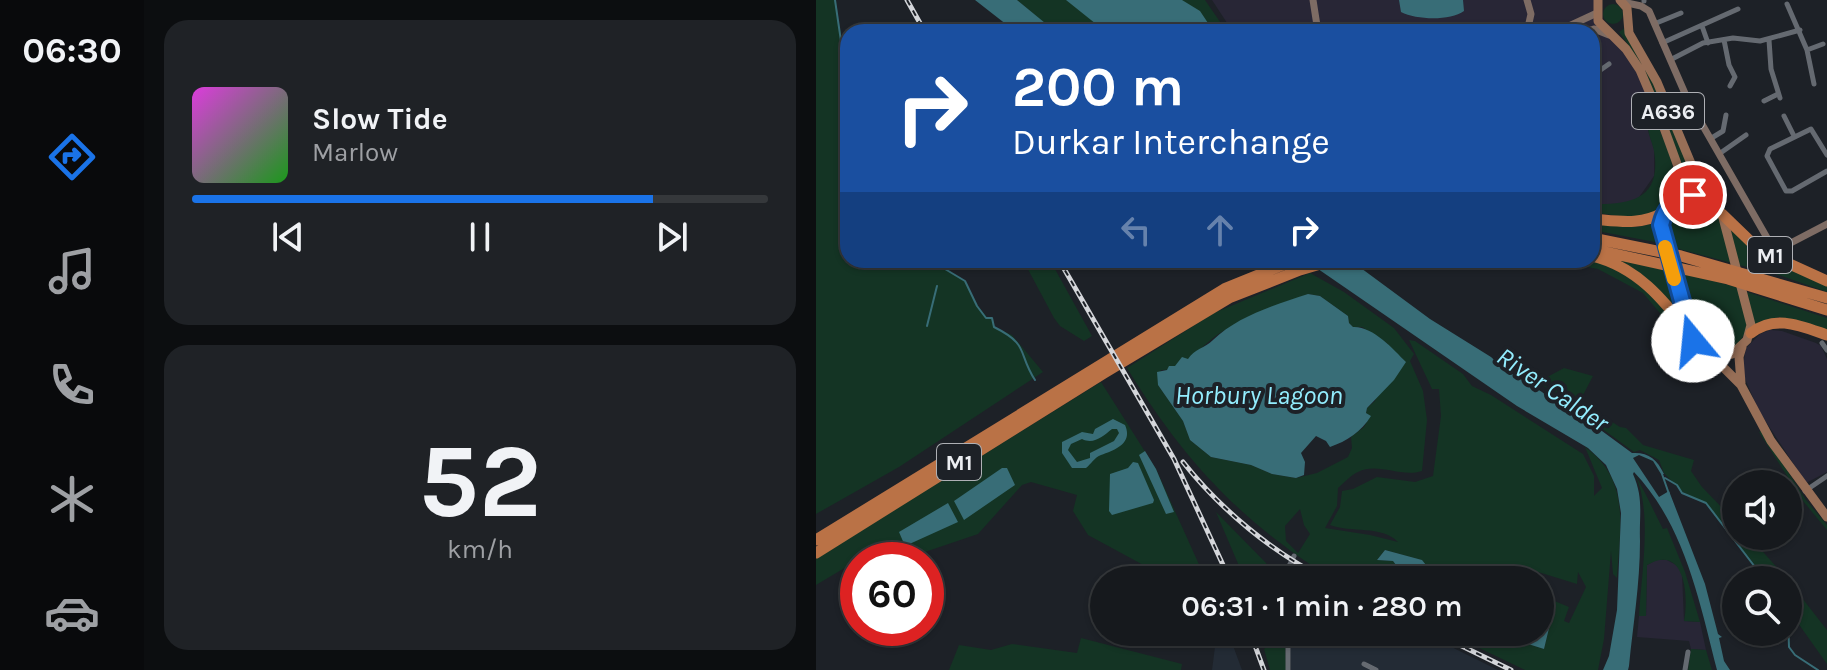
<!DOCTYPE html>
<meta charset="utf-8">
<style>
body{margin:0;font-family:Karla,sans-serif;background:#1f2226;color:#f1f3f6;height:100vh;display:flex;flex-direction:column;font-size:30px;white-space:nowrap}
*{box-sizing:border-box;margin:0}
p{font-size:26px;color:#9ea0a4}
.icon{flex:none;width:44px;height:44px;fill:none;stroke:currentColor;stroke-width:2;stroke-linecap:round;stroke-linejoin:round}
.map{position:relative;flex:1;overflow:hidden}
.sheet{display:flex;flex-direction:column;gap:20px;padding:20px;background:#0c0e10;width:672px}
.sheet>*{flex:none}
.hud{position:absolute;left:24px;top:24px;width:760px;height:244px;border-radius:24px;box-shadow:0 2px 6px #0004,0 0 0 2px #35383b;background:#1a4fa0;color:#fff;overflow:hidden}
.controls{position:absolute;left:906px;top:470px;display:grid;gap:16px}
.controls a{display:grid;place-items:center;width:80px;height:80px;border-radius:50%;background:#16191d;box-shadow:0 2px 6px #0004,0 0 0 2px #35383b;font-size:40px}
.speed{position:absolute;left:24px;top:542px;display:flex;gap:16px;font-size:40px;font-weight:700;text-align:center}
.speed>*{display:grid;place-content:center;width:104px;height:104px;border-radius:50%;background:#16191d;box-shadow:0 2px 6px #0004,0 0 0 2px #35383b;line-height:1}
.speed .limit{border:12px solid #d22;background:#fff;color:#111}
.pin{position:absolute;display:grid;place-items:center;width:68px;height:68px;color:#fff;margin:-34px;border:4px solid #fff;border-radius:50%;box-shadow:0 2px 8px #0007}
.me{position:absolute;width:88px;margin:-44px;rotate:343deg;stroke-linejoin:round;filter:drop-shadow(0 0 6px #0008)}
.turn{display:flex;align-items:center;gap:28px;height:168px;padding:0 40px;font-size:36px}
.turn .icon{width:104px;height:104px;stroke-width:2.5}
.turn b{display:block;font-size:56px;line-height:68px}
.lanes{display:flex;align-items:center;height:76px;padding:0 40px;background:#0003;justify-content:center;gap:40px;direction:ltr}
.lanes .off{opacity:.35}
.sheet .card{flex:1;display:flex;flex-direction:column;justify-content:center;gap:12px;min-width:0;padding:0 28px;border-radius:24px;background:#1f2226}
.sheet .dial{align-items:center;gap:0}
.dial b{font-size:104px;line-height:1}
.song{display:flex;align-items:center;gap:24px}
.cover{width:96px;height:96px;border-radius:12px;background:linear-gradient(135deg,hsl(300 70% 55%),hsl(120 70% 35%))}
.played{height:8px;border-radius:4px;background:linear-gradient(90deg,#1a73e8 80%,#35383b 80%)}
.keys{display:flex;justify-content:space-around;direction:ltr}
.trip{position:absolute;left:274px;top:566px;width:464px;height:80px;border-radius:40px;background:#16191d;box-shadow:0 2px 6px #0004,0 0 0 2px #35383b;font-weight:600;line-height:80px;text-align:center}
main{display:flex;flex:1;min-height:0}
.menu{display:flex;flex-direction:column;width:144px;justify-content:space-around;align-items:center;background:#090a0c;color:#9ea0a4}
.menu .icon{width:56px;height:56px}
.menu .active{color:#1a73e8}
.menu b{font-size:36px;color:#f1f3f6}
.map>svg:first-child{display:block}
</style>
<main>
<nav class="menu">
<b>06:30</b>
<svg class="icon active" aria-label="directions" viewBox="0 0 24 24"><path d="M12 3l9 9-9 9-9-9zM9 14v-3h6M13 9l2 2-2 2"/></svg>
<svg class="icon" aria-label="music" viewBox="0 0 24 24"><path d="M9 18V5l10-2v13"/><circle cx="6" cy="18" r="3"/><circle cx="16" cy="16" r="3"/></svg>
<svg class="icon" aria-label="phone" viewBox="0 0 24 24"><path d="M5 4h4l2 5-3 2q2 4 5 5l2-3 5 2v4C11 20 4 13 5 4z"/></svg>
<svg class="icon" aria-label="climate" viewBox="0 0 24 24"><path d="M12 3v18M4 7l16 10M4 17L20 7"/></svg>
<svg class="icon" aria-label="car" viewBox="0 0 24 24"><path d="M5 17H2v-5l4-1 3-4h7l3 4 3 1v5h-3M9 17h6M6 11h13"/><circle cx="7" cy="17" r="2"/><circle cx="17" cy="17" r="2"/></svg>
</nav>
<section class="sheet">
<div class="card">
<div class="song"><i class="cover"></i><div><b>Slow Tide</b><p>Marlow</p></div></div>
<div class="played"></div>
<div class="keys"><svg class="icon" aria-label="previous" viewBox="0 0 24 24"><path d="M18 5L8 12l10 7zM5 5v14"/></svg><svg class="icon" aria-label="pause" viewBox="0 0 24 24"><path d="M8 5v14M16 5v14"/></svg><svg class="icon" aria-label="next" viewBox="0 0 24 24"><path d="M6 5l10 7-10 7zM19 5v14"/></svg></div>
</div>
<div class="card dial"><b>52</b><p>km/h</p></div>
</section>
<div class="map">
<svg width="1011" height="670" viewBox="0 0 1011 670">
<rect width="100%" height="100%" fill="#1d2127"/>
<path fill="#282636" d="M396,0H782L781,13L810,49L844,117L834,120L831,127L838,149V176L821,200L800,205H776V32H417Z
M954,330L966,331L1000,343L1005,346L1011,359V472L990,483L943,411L926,372L930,348L944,334Z
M840,560H851L862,566L866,574L868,621L884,622L890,650L875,649L873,641L821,637L823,616H830L831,565Z"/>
<path fill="#232b35" d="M401,632H412L426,670H396Z
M474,632H605L682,670H475Z"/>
<path fill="#143424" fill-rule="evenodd" d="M0,0H20L32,89V260H116L149,281L162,306L171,317H176L178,327L196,335L227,372L83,467L0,514Z
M201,0H252L292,32H239Z
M364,0H389L411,32H397Z
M787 14a10 10 0 1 1 20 0a10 10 0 1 1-20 0Z
M809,28L833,73L888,194L860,198L866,181L814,47L803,32Z
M839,119C849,145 870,178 848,203C841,211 832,217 821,218C806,218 791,213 776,213V204C815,205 846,199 838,151C836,140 829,131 834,120Z
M879,199L895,205L902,212L916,263L852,246L850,219L861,203Z
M843,222L844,243L776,230V224L821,227Z
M912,223L1011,284V292L963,275L923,265Z
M788,256L852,271L866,318Z
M207,260H234L276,336L268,341L244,326L238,318Z
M547,260H607L566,268Z
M733,260C748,260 765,257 778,261C819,270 842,302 867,331H859L827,293L782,269Z
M859,271L924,288C931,320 940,324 916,350L894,351L879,337Z
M494,273L528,292L578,328L598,354L594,361L607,391L611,420L606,471C585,478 562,462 542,472C535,475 528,483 522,488L521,506L509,528L554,535L582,542C566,525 534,533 514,525L524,507L526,491L537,489L561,477L599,482L617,476L625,416L623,389H616L593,340L599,341L647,374L656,386L675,395L767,454L778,476V496L786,488L769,447C815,480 804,528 801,578L797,574L795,551L788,639L782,670H709L630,632H673L728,649L736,616L724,604V595L753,607L748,621L753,623L770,587L762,572L761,584L719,571L716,580H679L629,575L610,565L605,560L569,550L561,560L577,561L580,565L578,571L570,580C556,580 535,584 521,578C498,569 479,554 459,539C395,489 353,436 311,368L398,313ZM492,294L504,296L532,316L533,323L537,327H546L572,344L559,401L551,408L550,413L554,416L548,427L535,437L536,448L532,457L501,473L480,478L456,474L435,465L395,457L374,440L367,421L342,385L345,370C369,371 386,344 404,333C430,317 464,306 492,294ZM484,509L488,525L494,534L482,553L470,541L469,526Z
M931,292L1011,318V331L963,317L938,325Z
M748,368L777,376L766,397L768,404L804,427L810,428L827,445L878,460L875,471L886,487L920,522V536H933L972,580H951L889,503L865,491L848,473L843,460L824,450L818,452L722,382Z
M285,382L340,469L390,580H355L272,535L257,511L261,495L215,482L206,485L162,534L106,553L42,560L0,585V558Z
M946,431L990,500L1011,525V530L987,501L943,432Z
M819,475C830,493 837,510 847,529L851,528L869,572L884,622L868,621C873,596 869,543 831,565L830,616H823C825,576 837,511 819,475Z
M400,512L450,563L458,580H429Z
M972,580L1011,630V664L972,609Z
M451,632H469L470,670H454L448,649L455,644Z
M265,638L366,664L365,670H133L143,645L175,650L196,644L261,653Z
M875,649L890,650L896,670H872Z"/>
<path fill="#386d77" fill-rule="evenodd" d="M159,0H201L240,32H200Z
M250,0H366L384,11L398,32H290Z
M583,0H647L648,11C634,21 601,20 585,12Z
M271,260H323C307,271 288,267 271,260Z
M489,260H534L614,319L675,357L688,369L726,392L744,407L760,412L816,453C832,452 841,459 848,474H845L837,461L823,455L817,458L843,497L853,491L889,584L902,634L906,637L903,638L908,661L914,670H901C883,600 869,526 818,472L817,474C828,499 823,515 824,541C824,584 817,625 813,666L812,670H787L793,656L801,610L805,513L801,489L790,465L772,448L701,406Z
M492,294L504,296L532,316L533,323L537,327C557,326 577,349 590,362L578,380L551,408L550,413L555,416C545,432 531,441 514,447L510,441L500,436L485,453L489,462L488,475L480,478L456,474L435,465L395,457L374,440L367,421L342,385L341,372L351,370L353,366H359L366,357L372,359C378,349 389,348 397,340C422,316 459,305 492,294Z
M297,419L309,425C317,443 300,450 285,455C279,457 275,464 270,468H256L246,453V442L266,432L277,434L279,429ZM296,429H301L303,433L298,441L274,453V458L261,462L252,450L255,444L266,439C278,445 287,436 296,429Z
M329,451L340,469L358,512L350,514L323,455Z
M317,462L322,463L338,500L337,503L296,515L293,511L294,474L312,468Z
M186,468H191L199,485L148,520L138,501Z
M132,503L142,522L89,546L83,532Z
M569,550L606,560L610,565L629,575L679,580H571L580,565L577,561L561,560Z
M724,604L736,616L728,649L673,632H724Z"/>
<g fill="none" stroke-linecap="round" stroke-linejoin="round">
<path stroke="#386d77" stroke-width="2" d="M19,0L32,89
M114,260L149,281L161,306L170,318H176L178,327C214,345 201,352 219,380
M111,326L121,286
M846,474L853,494
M849,478L861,485L866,493L890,503L949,580
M972,619L973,647L979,655L1002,670"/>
<path stroke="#656a71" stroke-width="5" d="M828,0V1
M971,4L991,50L998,84
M838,24L865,13
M886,26L892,43
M908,40L913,65L919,77L914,86
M953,40L955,69L964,98
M846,43L922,9
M991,50L1007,44
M854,60L887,43L917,38L944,41L984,30
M776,76L793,64
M948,101L962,94
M968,116L978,136
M776,126L781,140L776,145
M894,139L907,131L910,115
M903,154L930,135
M1011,155L995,129L954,149L951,156L970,191H976L1011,171
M1006,343L1011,350
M989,491L1011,476
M472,580L473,566L478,556
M472,632V670
M548,664L560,670
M869,670L872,652"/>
<path stroke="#7e6c64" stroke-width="7" d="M497,0L502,32
M807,2L825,6L833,11L871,98L954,243L967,247L1011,224
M778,29L793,35
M711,32L715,14L711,0
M740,32L781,13
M757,32L782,29"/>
<path stroke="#986f57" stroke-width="9" d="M782,0V21L810,49L824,70L844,117L864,172L862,189L855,202
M804,0L811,8L813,33L841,82L879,173L897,202
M871,196C886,195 900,200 906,214L935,325L931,340L916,354C903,357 890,356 881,346C872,338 843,233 846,221C849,208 858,200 871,196Z
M896,356L925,385L955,441L1011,517
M925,383L923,357L926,347"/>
<path stroke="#ba7246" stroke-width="11" d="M906,214L935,242L956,256L1011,281
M776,219C802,221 825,226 848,212
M776,238L865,256L1011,298
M776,249L912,279L1011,310
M776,256C821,267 847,299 874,334
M935,333C959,314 985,326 1011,335
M0,540L410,288L479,260
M0,553L288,373L413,298L484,270L518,260"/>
<defs>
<path id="rail" d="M91,0L109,32
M243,260L358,459L414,580
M367,462C405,510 456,552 511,580
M434,632L448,670
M617,632L695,670"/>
</defs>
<use href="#rail" stroke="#d4d6da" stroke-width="5"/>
<use href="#rail" stroke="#1d2127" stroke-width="2" stroke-dasharray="6" stroke-linecap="butt"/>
</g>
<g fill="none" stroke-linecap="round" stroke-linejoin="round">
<defs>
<path id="route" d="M877,341L845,225C849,208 859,196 877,195"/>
</defs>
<use href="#route" stroke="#114b97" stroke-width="20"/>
<use href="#route" stroke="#1a73e8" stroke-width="14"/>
<path stroke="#f59e0b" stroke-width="14" d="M849,247L858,279"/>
</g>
<g text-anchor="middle" stroke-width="8" stroke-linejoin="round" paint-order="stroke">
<g fill="#1d2127" stroke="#aeb0b5" stroke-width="2">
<rect x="816" y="93" width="72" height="36" rx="6"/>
<rect x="932" y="237" width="44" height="36" rx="6"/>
<rect x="121" y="444" width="44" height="36" rx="6"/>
</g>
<g font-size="22" font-weight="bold" fill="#eceef2">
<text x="852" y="119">A636</text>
<text x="954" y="263">M1</text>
<text x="143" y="470">M1</text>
</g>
<g font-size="26" font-style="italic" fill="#93edfe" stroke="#1d2127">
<text transform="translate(737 389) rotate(34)" y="9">River Calder</text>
<text x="443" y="404">Horbury Lagoon</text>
</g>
</g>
</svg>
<div class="controls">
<a><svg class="icon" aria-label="sound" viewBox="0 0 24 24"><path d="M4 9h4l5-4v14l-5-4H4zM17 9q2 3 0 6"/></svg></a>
<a><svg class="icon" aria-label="search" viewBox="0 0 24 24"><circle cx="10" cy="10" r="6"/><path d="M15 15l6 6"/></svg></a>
</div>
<div class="speed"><div class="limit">60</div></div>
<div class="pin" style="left:877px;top:195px;background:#d93025"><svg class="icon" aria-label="arrive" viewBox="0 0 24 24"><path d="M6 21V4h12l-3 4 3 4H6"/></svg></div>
<svg class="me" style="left:877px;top:341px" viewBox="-20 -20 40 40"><circle r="19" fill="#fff"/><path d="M0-13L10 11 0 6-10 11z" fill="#1a73e8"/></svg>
<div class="trip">06:31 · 1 min · 280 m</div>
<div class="hud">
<div class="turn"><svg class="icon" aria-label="right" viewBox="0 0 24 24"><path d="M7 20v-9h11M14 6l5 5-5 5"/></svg><div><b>200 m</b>Durkar Interchange</div></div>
<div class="lanes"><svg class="icon off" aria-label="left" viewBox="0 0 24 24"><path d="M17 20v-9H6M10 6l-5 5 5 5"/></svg><svg class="icon off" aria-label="ahead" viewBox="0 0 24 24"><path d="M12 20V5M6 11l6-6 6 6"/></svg><svg class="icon" aria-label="right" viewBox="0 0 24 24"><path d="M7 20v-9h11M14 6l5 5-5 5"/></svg></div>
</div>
</div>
</main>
